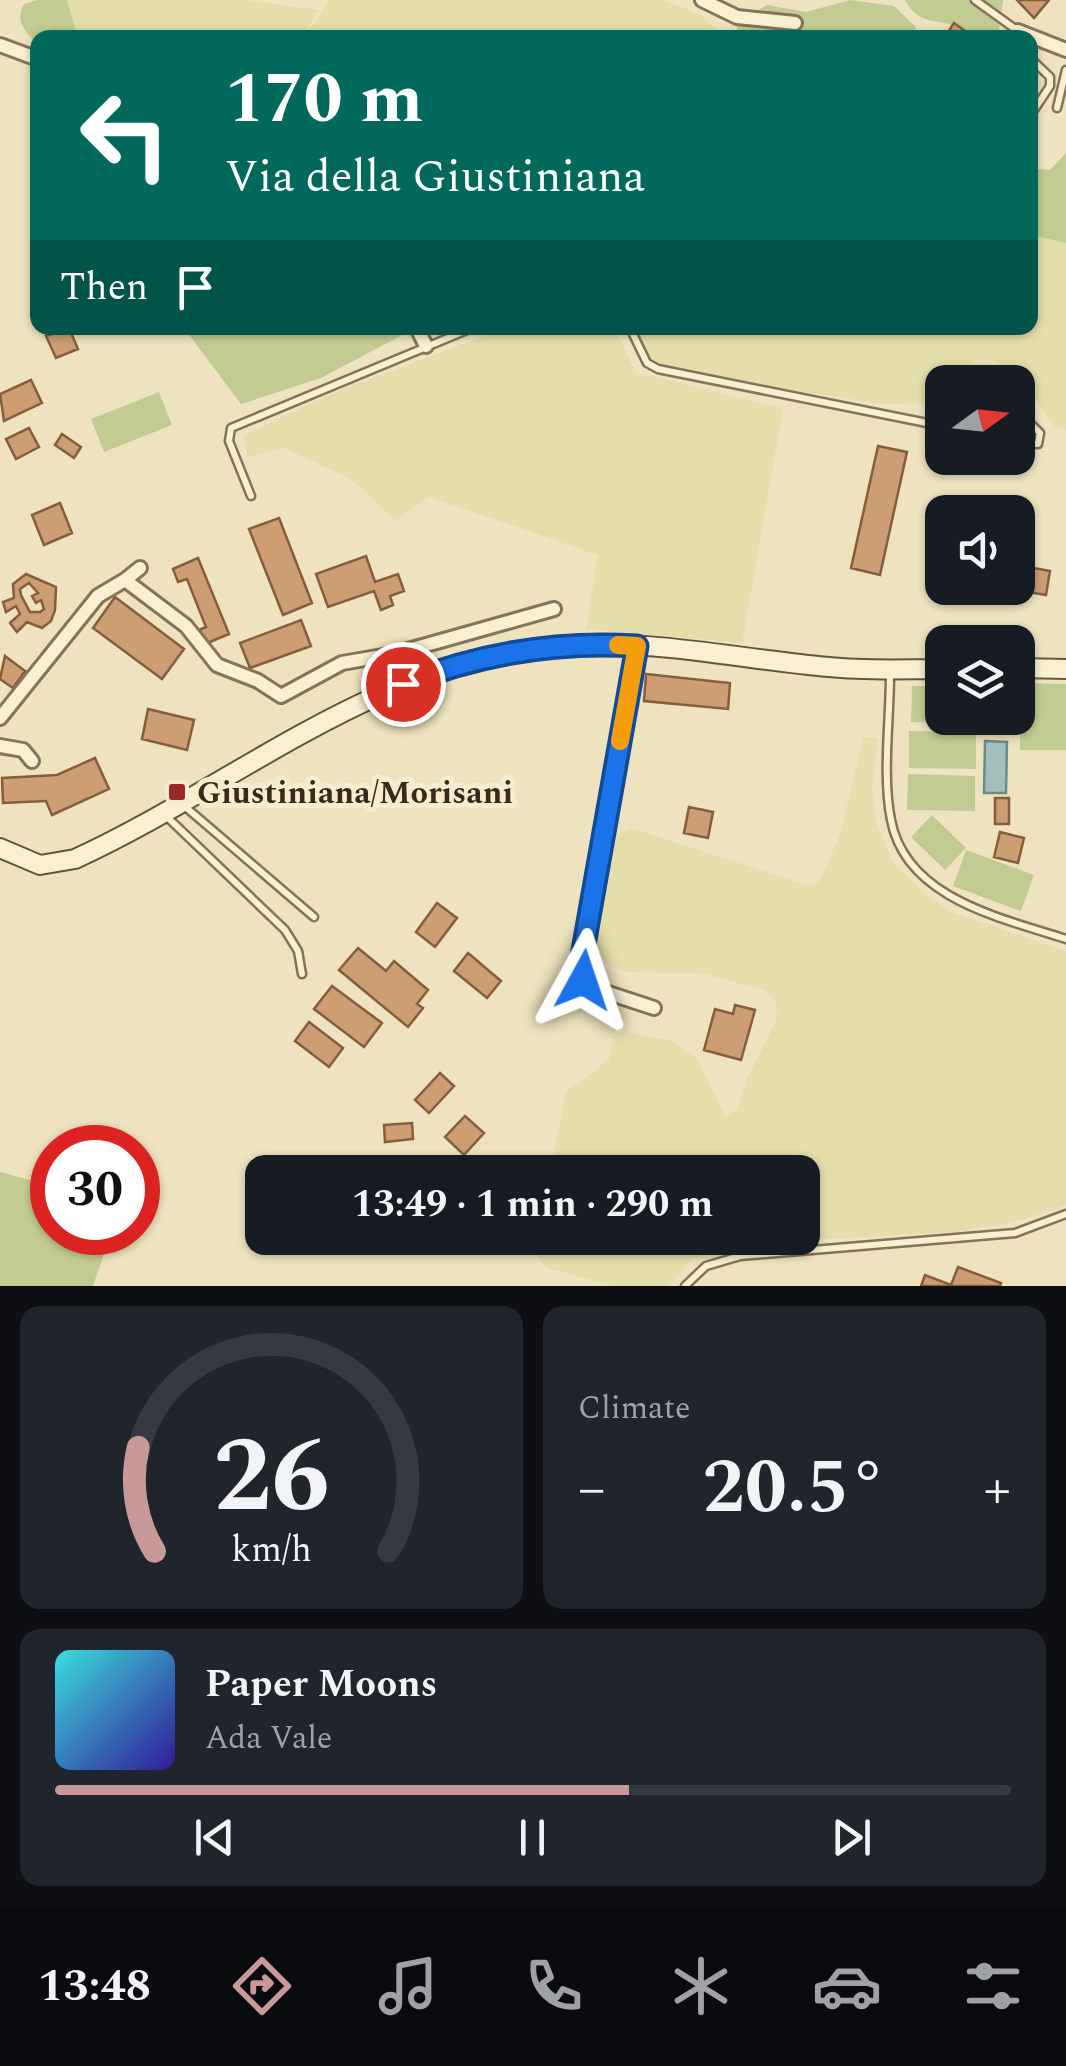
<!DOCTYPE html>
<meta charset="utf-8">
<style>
body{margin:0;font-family:Spectral,serif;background:#20242c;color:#f1f3f6;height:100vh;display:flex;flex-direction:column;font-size:38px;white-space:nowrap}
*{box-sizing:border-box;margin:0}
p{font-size:32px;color:#9ea1a6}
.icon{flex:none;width:55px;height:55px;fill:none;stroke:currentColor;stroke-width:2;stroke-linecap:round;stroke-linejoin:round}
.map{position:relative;height:1286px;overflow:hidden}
.details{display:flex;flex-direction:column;gap:20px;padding:20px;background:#0d0f14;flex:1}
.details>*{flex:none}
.guide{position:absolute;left:30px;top:30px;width:1008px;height:305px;border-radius:20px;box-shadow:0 2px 8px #0004;background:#00695c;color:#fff;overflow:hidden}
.needle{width:65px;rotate:75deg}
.controls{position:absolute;left:925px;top:365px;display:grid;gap:20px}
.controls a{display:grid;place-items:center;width:110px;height:110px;border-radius:20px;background:#171b24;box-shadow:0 2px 8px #0004;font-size:50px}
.speed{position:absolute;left:30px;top:1125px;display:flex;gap:20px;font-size:50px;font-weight:700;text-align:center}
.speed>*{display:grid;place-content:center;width:130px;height:130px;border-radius:50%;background:#171b24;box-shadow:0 2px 8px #0004;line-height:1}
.speed .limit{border:15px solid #d22;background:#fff;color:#111}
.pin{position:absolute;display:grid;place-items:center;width:85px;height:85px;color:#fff;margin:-42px;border:5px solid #fff;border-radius:50%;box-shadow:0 2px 10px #0007}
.me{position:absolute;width:110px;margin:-55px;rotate:5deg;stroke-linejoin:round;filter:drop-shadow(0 0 8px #0008)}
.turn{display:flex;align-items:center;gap:35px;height:210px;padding:0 30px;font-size:45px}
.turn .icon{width:130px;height:130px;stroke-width:2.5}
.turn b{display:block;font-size:70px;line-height:85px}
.then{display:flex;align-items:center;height:95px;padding:0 30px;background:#0003;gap:20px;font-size:38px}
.big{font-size:75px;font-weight:700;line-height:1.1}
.details .tile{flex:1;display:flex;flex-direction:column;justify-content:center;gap:15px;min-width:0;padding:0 35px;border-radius:20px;background:#20242c}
.details .dial{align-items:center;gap:0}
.dial svg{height:260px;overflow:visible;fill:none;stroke:#363941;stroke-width:7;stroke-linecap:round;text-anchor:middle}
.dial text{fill:#f1f3f6;stroke:none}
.song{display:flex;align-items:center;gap:30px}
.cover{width:120px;height:120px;border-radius:15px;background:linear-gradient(135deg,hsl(180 70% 55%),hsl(250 70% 35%))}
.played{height:10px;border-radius:5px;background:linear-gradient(90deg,#c89998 60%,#363941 60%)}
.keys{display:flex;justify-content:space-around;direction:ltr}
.heat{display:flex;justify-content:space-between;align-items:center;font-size:55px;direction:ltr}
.details .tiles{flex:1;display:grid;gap:20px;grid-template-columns:1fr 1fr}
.tile:last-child{grid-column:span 2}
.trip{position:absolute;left:245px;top:1155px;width:575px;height:100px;border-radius:20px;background:#171b24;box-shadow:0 2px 8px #0004;font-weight:700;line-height:100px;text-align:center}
.tab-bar{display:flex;height:160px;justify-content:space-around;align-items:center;background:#090b0e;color:#9ea1a6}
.tab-bar .icon{width:70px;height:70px}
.tab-bar .active{color:#c89998}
.tab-bar b{font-size:45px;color:#f1f3f6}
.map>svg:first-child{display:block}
</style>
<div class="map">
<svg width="1066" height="1286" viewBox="0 0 1066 1286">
<rect width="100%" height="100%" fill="#eee3be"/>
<path fill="#e4deab" d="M67,0H246L319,10L301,37L78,38Z
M330,0H663L701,15L724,37H305Z
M1030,235L1066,243V430L1055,427L1019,375L993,359H973L961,382H942L939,405L883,404L680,373L651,360L640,345V328H1030Z
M505,328H615L635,372L783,408L742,643L586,629L598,555L429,497L395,521L354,481L285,448L247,457L244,435L336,392Z
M864,737L878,738L872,786L876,821L892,861L922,892L950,911L1066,951V1205L1022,1220L963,1231L734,1245L693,1259L669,1286H613L547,1268L536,1256L539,1238H802V1172H550L566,1092L609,1060L613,1037L624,1031L675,1042L697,1059L725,1116L737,1110L747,1079L777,1019L776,1002L766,991L706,974L627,972L609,966L596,952L617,835L631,828L807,885L820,881L840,834Z"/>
<path fill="#c2cc92" d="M37,0H67L78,37L38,38L37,44C25,29 14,23 24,4Z
M850,0L894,6L916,27L912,38H735L738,22L767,5L806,12Z
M905,0H1003L998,37H964L968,32C946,16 920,30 905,0Z
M1066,153V243L1030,235V168L1050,170Z
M184,328H404L406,333L321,378L241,404Z
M159,392L172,425L104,452L91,419Z
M1020,683L1066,684V750H1020Z
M912,686H942V718H979V723L911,722Z
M909,731L976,732V769L909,768Z
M908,774L975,776V811L907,810Z
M932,815L966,848L945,870L911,837Z
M966,850L1034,875L1021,911L953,886Z
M0,1172L52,1186V1232L111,1233L93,1286H0Z"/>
<path fill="#a2c0b9" stroke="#698d86" stroke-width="2.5" d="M985,741L1007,742L1006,793H984Z"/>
<path fill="#cd9e73" stroke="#865e3c" stroke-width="2.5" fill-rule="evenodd" d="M1017,0H1049L1034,18Z
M954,23L964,30L959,38H944Z
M69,328L78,349L56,358L46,336Z
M31,380L42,403L4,421L0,394Z
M29,428L39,447L16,459L6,439Z
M62,434L81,447L74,458L55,445Z
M878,446L907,452L880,575L851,568Z
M60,503L72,533L44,545L32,515Z
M279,518L312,603L283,615L249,529Z
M366,556L375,582L398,574L404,591L390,596L393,605L381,610L374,591L328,607L316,574Z
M198,558L229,634L205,644L199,630L206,627L187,579L178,582L173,569Z
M1018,565L1050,571L1046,595L1005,588H1018Z
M26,574L56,587L55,610L51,621L42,628L27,622L17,632L10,623L20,614L16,606L6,612L3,602L14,598L13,584ZM29,583L38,593L32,596L36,603L41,600L44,609L40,612H30L21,595L20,589Z
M115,597L184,649L162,679L93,628Z
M301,620L311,646L250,668L240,643Z
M5,656L25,671L13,688L0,679Z
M646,674L730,683L728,709L644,701Z
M148,709L194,720L187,750L142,739Z
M95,758L109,789L52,815L46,801L3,803L2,778L57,775Z
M995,798H1009V824H995Z
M689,807L713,812L708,838L684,833Z
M1000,832L1024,838L1018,863L994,857Z
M437,903L457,918L435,947L416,932Z
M358,948L386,971L394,961L428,990L417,1004L423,1008L408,1027L339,970Z
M468,953L501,981L487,998L454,971Z
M332,986L382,1023L364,1047L314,1009Z
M735,1005L755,1010L741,1060L704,1050L715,1009L733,1014Z
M309,1022L343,1048L329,1067L295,1041Z
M440,1073L454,1086L429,1113L415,1100Z
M465,1116L484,1133L464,1155L445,1137Z
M412,1123L413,1139L385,1142L384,1125Z
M958,1267L1001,1283L1000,1286H921L925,1275L951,1285Z"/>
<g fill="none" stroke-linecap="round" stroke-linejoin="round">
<defs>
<path id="lane" d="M975,0L1018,31L1009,38
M1030,58L1050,77V86L1030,116
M1057,108L1066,70
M630,328L647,363L658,369L942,426
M1018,411L1040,433L1038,444H1018
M251,496L229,441L231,428L472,328
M890,674C890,721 882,775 891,820C906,899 1002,918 1066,939
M182,804L314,917
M164,814L285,930L298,951L302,974
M685,1286L706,1266L740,1256L1015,1233L1066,1214"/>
<path id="street" d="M702,0L737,17L795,23
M1018,31L1066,50
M0,45L38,59
M417,328L426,346
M125,580L140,568
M637,646L581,968L590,987L654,1008
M0,718L98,596L125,580L186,626L217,665L258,681L281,696L342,663L394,654L554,609
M0,746L23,750L32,761"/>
<path id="secondary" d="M1018,668L1066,669
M0,848L40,865L75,859C234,786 376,661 557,646C648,638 738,659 829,667C866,671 905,669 942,669"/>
</defs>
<use href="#lane" stroke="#877357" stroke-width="11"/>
<use href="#street" stroke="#877357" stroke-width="18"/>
<use href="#secondary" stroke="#68543a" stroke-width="22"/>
<use href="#lane" stroke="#f9f0d1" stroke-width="6"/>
<use href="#street" stroke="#f9f0d1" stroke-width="12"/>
<use href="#secondary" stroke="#f9f0d1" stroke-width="18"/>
</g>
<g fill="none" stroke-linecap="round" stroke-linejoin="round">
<defs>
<path id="route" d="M403,684C478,654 557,641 637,646L581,962L583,980"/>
</defs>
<use href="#route" stroke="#114b97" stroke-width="25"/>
<use href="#route" stroke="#1a73e8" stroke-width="18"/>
<path stroke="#f59e0b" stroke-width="18" d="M618,645L637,646L620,741"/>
</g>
<rect fill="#972c26" stroke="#f6ecce" stroke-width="4" x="167" y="782" width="20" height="20" rx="5"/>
<g text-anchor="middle" stroke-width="10" stroke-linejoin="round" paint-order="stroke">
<g font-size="32" font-weight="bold" fill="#362a1c" stroke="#f6ecce" text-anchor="start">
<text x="197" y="803">Giustiniana/Morisani</text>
</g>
</g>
</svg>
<div class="controls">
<a><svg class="needle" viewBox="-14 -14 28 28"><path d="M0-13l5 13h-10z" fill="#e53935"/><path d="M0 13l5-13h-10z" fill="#9ea1a6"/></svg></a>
<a><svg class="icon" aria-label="sound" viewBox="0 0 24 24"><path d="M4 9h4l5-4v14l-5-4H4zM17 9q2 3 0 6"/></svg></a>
<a><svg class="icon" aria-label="layers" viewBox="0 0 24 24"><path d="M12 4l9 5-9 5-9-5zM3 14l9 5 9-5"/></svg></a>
</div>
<div class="speed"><div class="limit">30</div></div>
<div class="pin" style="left:403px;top:684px;background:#d93025"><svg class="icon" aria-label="arrive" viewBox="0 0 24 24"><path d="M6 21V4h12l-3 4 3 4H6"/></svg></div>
<svg class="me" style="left:583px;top:980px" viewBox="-20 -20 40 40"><path d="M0-17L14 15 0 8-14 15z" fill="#1a73e8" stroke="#fff" stroke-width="4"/></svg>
<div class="trip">13:49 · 1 min · 290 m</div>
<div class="guide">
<div class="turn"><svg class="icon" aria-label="left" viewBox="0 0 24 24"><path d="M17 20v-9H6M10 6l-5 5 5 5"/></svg><div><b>170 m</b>Via della Giustiniana</div></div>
<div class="then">Then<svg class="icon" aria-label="arrive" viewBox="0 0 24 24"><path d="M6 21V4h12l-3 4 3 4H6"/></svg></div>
</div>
</div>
<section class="details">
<div class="tiles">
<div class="tile dial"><svg viewBox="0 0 100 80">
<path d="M14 69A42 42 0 1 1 86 69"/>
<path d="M14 69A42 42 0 0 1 9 37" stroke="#c89998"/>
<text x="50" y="56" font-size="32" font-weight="700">26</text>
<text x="50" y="72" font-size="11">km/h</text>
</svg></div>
<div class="tile"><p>Climate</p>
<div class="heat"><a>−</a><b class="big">20.5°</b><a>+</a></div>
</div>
<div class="tile">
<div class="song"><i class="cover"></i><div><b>Paper Moons</b><p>Ada Vale</p></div></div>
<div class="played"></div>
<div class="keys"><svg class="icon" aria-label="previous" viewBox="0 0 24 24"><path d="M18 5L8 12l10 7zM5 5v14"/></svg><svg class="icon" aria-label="pause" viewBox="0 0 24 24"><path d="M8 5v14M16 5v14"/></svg><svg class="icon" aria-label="next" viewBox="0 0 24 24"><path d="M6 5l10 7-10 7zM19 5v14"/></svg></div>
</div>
</div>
</section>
<nav class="tab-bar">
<b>13:48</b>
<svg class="icon active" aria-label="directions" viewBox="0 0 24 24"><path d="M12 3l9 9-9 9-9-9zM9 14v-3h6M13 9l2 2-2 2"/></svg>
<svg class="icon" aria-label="music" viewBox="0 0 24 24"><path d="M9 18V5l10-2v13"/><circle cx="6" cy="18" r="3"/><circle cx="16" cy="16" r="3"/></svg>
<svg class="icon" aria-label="phone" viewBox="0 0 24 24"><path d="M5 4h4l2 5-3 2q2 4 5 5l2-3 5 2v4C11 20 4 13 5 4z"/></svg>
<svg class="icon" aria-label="climate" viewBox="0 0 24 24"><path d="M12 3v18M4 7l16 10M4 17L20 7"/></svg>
<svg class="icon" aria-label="car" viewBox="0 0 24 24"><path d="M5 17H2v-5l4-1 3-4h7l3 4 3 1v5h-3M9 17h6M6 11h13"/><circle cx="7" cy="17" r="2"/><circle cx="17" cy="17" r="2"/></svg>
<svg class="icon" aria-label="filters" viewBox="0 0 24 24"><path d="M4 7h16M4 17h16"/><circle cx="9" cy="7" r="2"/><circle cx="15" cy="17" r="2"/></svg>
</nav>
